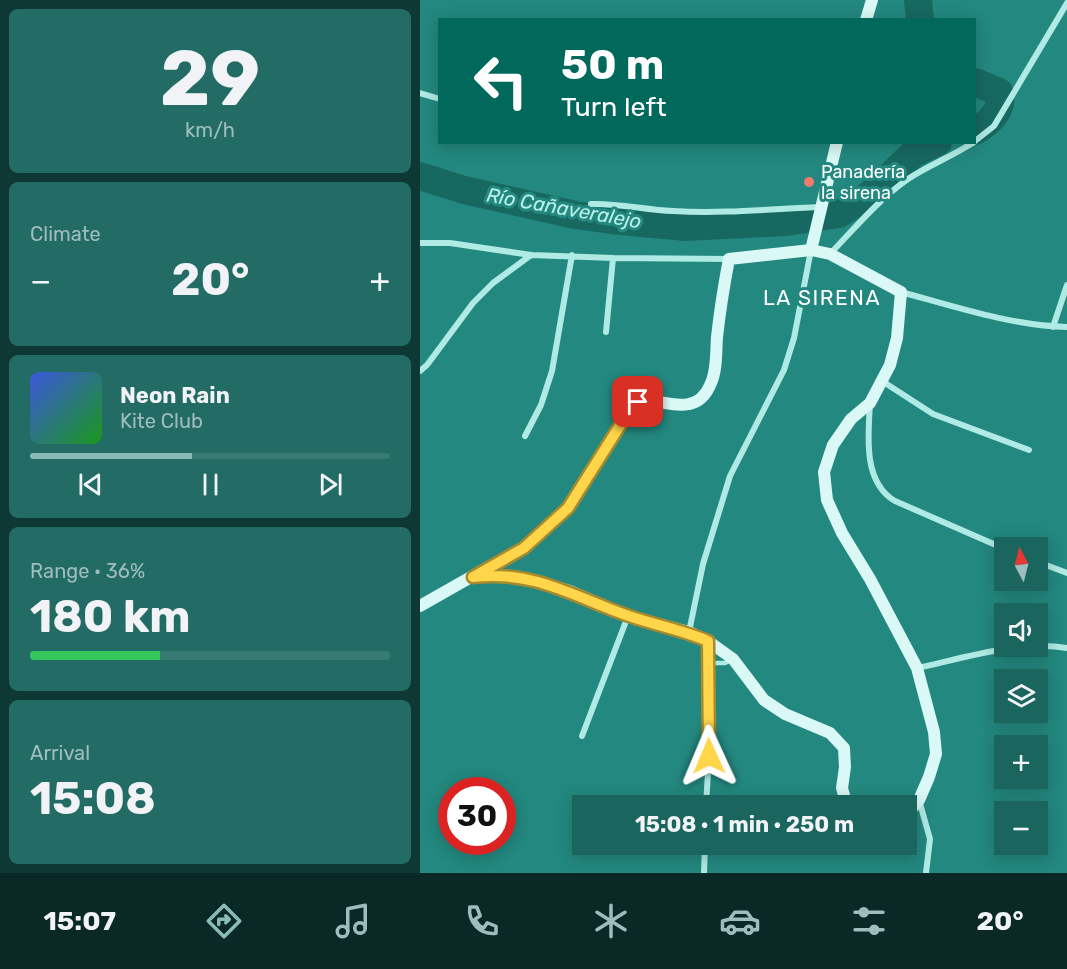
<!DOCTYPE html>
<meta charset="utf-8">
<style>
body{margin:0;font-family:Rubik,sans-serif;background:#236c65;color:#f1f3f6;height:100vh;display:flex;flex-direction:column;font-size:22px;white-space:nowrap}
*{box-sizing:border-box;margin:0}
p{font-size:20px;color:#9fbdbd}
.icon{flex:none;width:33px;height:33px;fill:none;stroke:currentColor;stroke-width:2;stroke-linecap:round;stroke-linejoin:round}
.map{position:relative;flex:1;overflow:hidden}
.drawer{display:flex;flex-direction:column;gap:9px;padding:9px;background:#0e3834;width:420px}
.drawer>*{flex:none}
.guide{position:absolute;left:18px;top:18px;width:538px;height:126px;border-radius:0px;box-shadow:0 3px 15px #0003;background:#00695c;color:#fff;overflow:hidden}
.needle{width:39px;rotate:353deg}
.controls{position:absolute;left:574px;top:537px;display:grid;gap:12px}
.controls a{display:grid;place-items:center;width:54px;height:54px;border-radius:0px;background:#1a665f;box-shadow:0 3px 15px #0003;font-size:30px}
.speed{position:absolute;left:18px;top:777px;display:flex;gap:12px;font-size:30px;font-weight:700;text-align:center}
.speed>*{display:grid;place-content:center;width:78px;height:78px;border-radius:50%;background:#1a665f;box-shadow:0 3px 15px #0003;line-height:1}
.speed .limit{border:9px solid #d22;background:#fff;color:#111}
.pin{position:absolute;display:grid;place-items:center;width:51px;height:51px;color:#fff;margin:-26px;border-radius:12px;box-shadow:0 3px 9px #0006}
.me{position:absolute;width:66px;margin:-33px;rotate:359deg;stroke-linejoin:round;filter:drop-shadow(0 0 4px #0008)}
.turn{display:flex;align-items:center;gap:21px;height:126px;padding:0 24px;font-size:27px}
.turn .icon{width:78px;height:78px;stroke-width:2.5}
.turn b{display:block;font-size:42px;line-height:51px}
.big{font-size:45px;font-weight:700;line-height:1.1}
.drawer .widget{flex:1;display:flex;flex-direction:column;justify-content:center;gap:9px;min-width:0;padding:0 21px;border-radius:9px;background:#236c65}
.drawer .dial{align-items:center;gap:0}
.dial b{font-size:78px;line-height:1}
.song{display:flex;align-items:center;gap:18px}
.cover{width:72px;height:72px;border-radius:9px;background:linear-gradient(135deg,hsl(230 70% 55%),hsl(120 70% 35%))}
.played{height:6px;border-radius:3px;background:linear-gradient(90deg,#8bbbb9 45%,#387a74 45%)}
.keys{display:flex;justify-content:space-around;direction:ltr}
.heat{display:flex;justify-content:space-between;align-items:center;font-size:33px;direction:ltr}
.charge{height:9px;border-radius:4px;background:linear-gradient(90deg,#34c759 36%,#387a74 0)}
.trip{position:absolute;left:152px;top:795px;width:345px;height:60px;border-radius:0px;background:#1a665f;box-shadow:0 3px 15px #0003;font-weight:700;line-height:60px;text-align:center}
.dock{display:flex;height:96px;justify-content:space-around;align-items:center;background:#0a2926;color:#9fbdbd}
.dock .icon{width:42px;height:42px}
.dock .selected{color:#8bbbb9}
.dock b{font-size:27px;color:#f1f3f6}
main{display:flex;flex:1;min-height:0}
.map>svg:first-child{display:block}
</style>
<main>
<section class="drawer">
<div class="widget dial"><b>29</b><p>km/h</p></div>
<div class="widget"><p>Climate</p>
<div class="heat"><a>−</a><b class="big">20°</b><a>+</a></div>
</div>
<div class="widget">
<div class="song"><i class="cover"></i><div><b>Neon Rain</b><p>Kite Club</p></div></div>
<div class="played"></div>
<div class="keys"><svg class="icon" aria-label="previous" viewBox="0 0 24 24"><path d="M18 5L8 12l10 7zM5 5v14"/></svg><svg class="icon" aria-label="pause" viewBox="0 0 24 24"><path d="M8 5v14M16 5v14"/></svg><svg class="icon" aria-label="next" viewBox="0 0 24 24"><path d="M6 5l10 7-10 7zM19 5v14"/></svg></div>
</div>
<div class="widget"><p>Range · 36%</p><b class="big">180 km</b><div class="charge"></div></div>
<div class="widget"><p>Arrival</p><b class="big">15:08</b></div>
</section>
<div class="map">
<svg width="647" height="873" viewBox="0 0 647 873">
<rect width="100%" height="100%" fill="#23887f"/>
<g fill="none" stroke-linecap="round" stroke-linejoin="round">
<path stroke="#186862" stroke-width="28" d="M498,0L500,20
M555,82L579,92C585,109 568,124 555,131
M0,176L44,190L155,215L191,220L266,227L366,222L419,214L452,193L493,154L518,142"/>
<path stroke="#afeae4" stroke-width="4.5" d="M287,663H305L311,660"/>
<path stroke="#afeae4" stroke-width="6" d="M0,93L20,99
M555,141L574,126L647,3
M171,204C199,203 225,210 253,211C302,214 352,209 401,207
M0,243H30L111,255L193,258L309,259
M410,254C434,229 459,199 488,179C509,165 533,156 554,142
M481,292C533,306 593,326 647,327
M633,327L647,285
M186,332L193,258
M0,371L7,365L53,303L73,283L111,255
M462,381L513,414L609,450
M450,404C448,437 443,482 475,501L585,549
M105,436L121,405L132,371L152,255
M618,562L647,573
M269,632L283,564L310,476L364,370L374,338L391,250
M498,668C543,658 600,640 647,648
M162,736L208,616
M499,800L510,839L506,873
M286,806L289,755L288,641
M284,873L285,844"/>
<path stroke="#daf8f5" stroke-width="12" d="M446,20L452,0
M391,250L417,142
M59,576L82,575L109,579L150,591L208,616L269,632L288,641L313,659L344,700L365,714L410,733L424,748L425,767L422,788L427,806
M0,606L104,547L148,508L211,408C231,392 247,409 269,404C280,402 287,393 291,383C297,370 296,351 297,337C300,310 304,285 309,259L391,250L410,254L481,292L477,338L470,365L450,403L431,419L413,445L404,472L407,500L422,533L450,579L497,668L514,732L516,754L509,777L499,800L486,815"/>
</g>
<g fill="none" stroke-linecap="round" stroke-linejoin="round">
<defs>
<path id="route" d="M218,402L211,408L148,508L104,548L53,577C115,570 154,597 209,616C235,625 262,630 288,641L289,756"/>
</defs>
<use href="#route" stroke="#a68a30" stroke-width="15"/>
<use href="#route" stroke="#ffd54a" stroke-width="10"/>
</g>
<circle fill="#f57a72" stroke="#23887f" stroke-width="2" cx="389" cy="182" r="6"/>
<g text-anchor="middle" stroke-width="6" stroke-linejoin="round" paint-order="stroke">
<g font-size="18" fill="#fff" stroke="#23887f" text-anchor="start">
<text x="401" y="178">Panadería<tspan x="401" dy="21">la sirena</tspan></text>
</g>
<g font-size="20" font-style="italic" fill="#baf1eb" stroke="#23887f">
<text transform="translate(144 208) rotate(10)" y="7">Río Cañaveralejo</text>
</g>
<g font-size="21" letter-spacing="1.5" fill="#fff" stroke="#23887f">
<text x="402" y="305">LA SIRENA</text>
</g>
</g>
</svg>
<div class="controls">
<a><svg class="needle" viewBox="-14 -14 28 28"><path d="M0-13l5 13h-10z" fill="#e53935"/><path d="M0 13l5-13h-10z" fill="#9fbdbd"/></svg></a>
<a><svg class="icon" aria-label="sound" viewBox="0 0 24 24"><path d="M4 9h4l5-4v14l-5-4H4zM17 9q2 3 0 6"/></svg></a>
<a><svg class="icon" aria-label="layers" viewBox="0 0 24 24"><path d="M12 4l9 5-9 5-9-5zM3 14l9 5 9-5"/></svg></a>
<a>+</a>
<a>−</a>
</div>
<div class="speed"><div class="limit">30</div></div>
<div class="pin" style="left:218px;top:402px;background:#d93025"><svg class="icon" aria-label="arrive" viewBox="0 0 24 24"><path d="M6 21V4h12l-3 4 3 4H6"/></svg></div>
<svg class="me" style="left:289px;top:756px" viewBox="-20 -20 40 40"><path d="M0-17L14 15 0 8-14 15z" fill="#ffd54a" stroke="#fff" stroke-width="4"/></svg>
<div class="trip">15:08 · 1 min · 250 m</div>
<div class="guide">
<div class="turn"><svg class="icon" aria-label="left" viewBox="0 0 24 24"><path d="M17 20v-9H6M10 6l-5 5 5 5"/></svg><div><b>50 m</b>Turn left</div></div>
</div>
</div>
</main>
<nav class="dock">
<b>15:07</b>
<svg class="icon selected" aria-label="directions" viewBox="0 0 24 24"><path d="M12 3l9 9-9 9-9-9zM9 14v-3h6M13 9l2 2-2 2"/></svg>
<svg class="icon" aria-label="music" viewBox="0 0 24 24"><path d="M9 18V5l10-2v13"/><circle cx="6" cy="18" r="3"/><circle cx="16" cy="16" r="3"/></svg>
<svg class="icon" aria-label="phone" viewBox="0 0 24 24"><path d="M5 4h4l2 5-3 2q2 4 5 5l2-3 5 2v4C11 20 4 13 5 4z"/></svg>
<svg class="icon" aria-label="climate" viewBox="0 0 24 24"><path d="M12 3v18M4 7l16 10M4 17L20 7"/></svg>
<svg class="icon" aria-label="car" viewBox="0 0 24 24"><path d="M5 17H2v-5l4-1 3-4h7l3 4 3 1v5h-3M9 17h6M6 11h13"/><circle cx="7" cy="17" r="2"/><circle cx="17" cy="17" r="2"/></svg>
<svg class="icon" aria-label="filters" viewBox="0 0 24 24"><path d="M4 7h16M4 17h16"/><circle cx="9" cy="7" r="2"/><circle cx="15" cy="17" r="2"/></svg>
<b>20°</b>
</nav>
